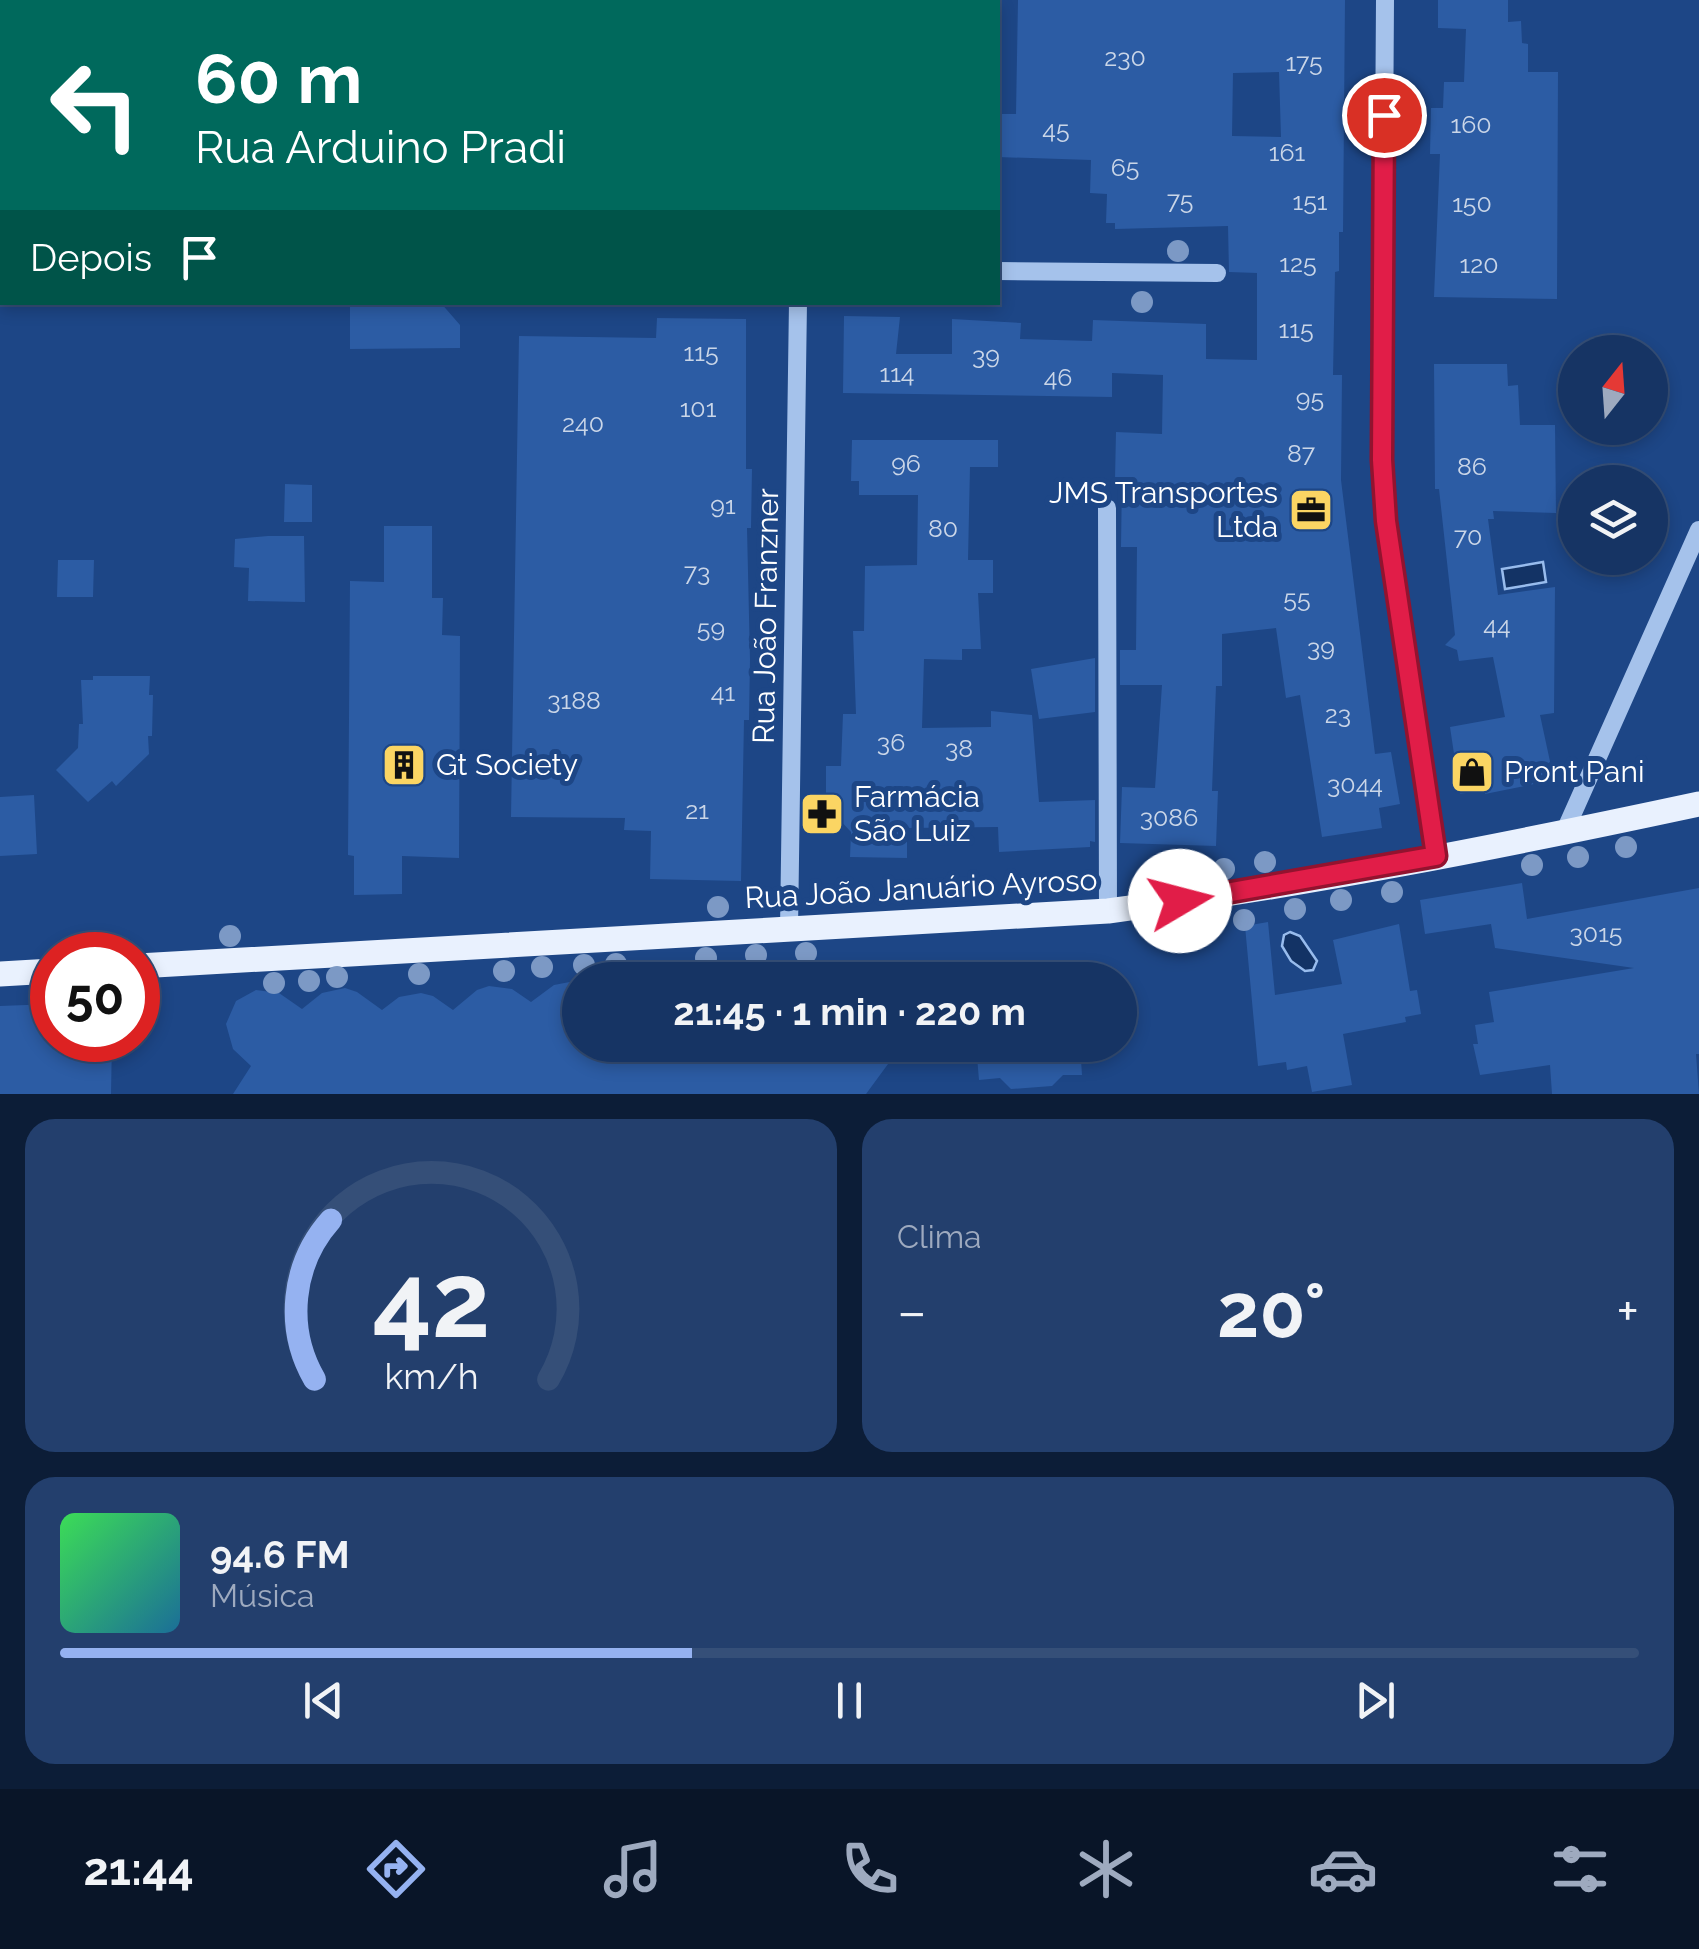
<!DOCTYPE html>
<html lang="pt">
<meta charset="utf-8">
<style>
body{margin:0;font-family:Raleway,sans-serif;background:#233f6d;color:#f1f3f6;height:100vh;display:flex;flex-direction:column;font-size:38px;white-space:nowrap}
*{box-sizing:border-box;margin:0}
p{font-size:32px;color:#9eaabf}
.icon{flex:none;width:55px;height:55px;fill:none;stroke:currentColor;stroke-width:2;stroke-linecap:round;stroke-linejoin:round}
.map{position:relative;height:1094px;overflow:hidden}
.details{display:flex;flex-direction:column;gap:25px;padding:25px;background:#0c1d37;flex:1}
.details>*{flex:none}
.guide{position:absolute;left:0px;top:0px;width:1000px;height:305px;box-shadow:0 5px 15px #0003,0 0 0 2px #354f78;background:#00695c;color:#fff;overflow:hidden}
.needle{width:65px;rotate:17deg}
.tools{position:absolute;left:1558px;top:335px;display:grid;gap:20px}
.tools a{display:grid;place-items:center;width:110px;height:110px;border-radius:50%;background:#163464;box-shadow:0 5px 15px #0003,0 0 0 2px #354f78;font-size:50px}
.speed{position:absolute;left:30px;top:932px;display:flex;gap:20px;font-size:50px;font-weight:700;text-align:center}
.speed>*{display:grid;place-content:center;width:130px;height:130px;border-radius:50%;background:#163464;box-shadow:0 5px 15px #0003,0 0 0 2px #354f78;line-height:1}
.speed .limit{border:15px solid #d22;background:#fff;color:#111}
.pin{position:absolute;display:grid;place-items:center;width:85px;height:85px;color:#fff;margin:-42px;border:5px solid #fff;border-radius:50%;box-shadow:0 2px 10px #0007}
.me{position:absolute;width:110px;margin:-55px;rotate:82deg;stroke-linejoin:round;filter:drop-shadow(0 0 8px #0008)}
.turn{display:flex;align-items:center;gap:35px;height:210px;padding:0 30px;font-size:45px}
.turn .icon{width:130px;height:130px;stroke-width:2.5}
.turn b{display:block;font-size:70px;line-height:85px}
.then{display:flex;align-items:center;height:95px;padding:0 30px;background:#0003;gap:20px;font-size:38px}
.big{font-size:75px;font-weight:700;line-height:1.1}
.details .widget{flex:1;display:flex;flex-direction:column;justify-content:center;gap:15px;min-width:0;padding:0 35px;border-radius:30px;background:#233f6d}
.details .dial{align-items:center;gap:0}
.dial svg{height:260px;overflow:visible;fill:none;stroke:#354f78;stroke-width:7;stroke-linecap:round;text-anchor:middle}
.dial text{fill:#f1f3f6;stroke:none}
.song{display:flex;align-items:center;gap:30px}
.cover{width:120px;height:120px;border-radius:15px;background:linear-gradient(135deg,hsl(130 70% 55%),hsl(200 70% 35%))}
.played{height:10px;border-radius:5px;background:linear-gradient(90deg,#95b2f1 40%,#354f78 40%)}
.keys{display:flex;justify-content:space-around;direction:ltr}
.heat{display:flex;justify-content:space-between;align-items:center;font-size:55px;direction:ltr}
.details .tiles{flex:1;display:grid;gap:25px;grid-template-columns:1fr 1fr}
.widget:last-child{grid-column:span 2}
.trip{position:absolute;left:562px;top:962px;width:575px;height:100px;border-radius:50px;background:#163464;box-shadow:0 5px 15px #0003,0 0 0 2px #354f78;font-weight:700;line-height:100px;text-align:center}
.dock{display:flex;height:160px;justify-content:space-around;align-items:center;background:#091528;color:#9eaabf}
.dock .icon{width:70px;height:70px}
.dock .selected{color:#95b2f1}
.dock b{font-size:45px;color:#f1f3f6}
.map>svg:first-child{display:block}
</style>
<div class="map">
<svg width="1699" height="1094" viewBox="0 0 1699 1094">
<rect width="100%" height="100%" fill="#1d4686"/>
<path fill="#133365" stroke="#98bced" stroke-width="2.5" d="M1543,562L1546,582L1505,589L1502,569Z
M1290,932L1300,936L1317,961L1313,970L1305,971L1291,961L1282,946L1284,935Z"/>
<path fill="#2c5ca4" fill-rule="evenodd" d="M1018,0H1345L1343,232H1339V271L1335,272L1333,375H1342L1341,480L1375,754L1391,752L1400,804L1379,808L1382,828L1322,837L1300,695L1286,698L1276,628L1222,634V686H1216L1212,791H1218L1216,846L1120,843L1122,787L1155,788L1162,685H1120V650H1136L1137,547H1121L1122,479H1115L1116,432L1162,434L1163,375L1112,373V397L843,393L844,316L900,317L896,354H952V319L1021,323L1020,339L1092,341L1093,320L1206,324V359L1257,360V273L1229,272L1228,226L1115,229V223H1106L1107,194L1090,193L1091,160L998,157V114H1016ZM1279,72L1281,137L1232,136L1233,73Z
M1438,0H1508V22L1521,21L1522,43L1528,44V72H1558L1557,299L1434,297L1440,154H1430L1431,108H1443L1444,82H1464L1466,29L1438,28Z
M350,302H440L460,325V348L350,349Z
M657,318L746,319V469H752L751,528H747L750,660L749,720H744L741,881L650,879L651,831L624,830L625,818L511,817L519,336L656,338Z
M1434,364H1507L1508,386L1518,385L1520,425H1555L1556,513L1493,511L1494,519H1488L1498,595L1555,587L1554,713L1540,715L1554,780L1485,794V790L1460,794L1450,727L1505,717L1493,657L1459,661L1457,650L1445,645L1455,635L1439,489H1435Z
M852,440H998V467H970L968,560H993V593H978L981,649H962V660L924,659L922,728L991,727V711L1032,715L1039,802L1095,800V842L1090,841V847L999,852L998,827L907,828V858L850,857L851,832L838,818H826V766H841L843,714H856L853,631H864L865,566L917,565L918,495H859V481H851Z
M285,484L312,485V522H284Z
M384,526H432V598H443L442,635L460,636L459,858L402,856V894L354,895V856L348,855L350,581L384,582Z
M268,536H304L305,602L248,601L249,568L234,567L235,539Z
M58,560H94L93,597H57Z
M1095,658V712L1039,719L1031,669Z
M93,676H150L149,695H153L152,736H148L149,754L116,786L112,781L88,802L56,770L78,748L79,724H83L81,680H93Z
M34,795L37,854L0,856V797Z
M1522,883L1527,919L1699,888V1054H1696L1699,1094H1552L1550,1065L1480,1075L1473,1044H1478L1475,1025L1494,1022L1489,992L1634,968L1495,948L1491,924L1425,934L1420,900Z
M1268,922L1275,995L1342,984L1333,940L1399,924L1410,991L1417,990L1421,1014L1405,1017L1406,1022L1343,1034L1352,1085L1312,1092L1307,1066L1287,1070L1286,1062L1258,1066L1245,926Z
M580,980V1045H902L866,1094H233L251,1066L233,1049L226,1024L236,1001L256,990L279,993L302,1009L322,993L345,988L357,992L382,1010L399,997L421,993L433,996L453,1010L477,990L489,986L512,989L531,1002L554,985Z
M52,1004V1040H112L111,1094H0V1006Z
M976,1045H1080L1082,1075H1063L1052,1086L1011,1089L1000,1078L979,1080Z"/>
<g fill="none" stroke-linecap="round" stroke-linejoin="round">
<path stroke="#a5c2eb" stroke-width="18" d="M1385,0L1382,460L1386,521L1436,857
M500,2V0
M803,2V0
M998,271L1217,273
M1107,508L1108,911
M1564,833L1699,530
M789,929L798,302"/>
<path stroke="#e9f1fe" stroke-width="25" d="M138,966L1108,911C1306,885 1503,846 1699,804
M0,974L52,971"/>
</g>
<g fill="#7c99c5">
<circle cx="1178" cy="251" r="11"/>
<circle cx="1142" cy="302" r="11"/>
<circle cx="1626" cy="847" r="11"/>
<circle cx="1578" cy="857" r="11"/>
<circle cx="1265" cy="862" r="11"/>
<circle cx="1532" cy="865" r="11"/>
<circle cx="1224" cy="869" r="11"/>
<circle cx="1392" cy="892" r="11"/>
<circle cx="1341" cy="900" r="11"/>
<circle cx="718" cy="907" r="11"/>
<circle cx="1295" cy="909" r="11"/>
<circle cx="1244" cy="920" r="11"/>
<circle cx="230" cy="936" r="11"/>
<circle cx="806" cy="953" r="11"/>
<circle cx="756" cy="955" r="11"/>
<circle cx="706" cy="958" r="11"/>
<circle cx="616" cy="964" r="11"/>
<circle cx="584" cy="965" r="11"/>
<circle cx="542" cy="967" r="11"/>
<circle cx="504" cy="971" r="11"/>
<circle cx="419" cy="974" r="11"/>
<circle cx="337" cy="977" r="11"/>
<circle cx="309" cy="981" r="11"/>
<circle cx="274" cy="983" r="11"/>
</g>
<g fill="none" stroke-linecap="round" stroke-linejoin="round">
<defs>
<path id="route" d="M1180,901L1436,856L1386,521L1382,460L1384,115"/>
</defs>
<use href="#route" stroke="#92132f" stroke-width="25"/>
<use href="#route" stroke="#e11d48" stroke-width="18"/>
</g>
<defs>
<symbol id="office-square" viewBox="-11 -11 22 22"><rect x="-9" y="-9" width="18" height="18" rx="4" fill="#fbd563" stroke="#1d4686"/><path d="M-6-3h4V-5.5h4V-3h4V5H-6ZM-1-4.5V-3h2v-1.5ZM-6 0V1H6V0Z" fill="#111"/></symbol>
<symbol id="building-square" viewBox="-11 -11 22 22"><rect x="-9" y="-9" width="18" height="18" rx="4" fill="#fbd563" stroke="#1d4686"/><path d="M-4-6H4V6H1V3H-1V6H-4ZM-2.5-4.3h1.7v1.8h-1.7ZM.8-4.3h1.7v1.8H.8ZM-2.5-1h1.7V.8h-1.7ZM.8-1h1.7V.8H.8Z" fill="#111"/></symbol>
<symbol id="shop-square" viewBox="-11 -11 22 22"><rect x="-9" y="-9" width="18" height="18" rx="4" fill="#fbd563" stroke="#1d4686"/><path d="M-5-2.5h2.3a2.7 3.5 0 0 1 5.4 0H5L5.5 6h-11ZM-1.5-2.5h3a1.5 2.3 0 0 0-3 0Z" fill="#111"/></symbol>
<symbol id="pharmacy-square" viewBox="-11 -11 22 22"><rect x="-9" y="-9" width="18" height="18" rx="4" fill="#fbd563" stroke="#1d4686"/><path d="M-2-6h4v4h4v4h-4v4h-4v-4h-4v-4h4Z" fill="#111"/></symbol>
</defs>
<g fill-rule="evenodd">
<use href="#office-square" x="1286" y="485" width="50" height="50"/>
<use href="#building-square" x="379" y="740" width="50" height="50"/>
<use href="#shop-square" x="1447" y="747" width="50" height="50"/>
<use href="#pharmacy-square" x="797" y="789" width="50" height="50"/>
</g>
<g text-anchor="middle" stroke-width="10" stroke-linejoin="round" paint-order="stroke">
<g font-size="25" fill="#cad6e8">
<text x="1125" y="66">230</text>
<text x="1304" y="71">175</text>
<text x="1471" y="133">160</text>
<text x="1056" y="138">45</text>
<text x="1287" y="161">161</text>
<text x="1125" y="176">65</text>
<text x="1180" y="209">75</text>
<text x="1310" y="210">151</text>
<text x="1472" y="212">150</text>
<text x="1298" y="272">125</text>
<text x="1479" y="273">120</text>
<text x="1296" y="338">115</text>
<text x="701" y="361">115</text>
<text x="986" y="364">39</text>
<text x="897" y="382">114</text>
<text x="1058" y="386">46</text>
<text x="1310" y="407">95</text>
<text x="698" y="417">101</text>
<text x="583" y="432">240</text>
<text x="1301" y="462">87</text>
<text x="906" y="472">96</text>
<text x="1472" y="475">86</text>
<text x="723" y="514">91</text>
<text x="943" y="537">80</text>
<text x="1468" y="545">70</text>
<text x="697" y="581">73</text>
<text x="1297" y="607">55</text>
<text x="1497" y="634">44</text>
<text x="711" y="637">59</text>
<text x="1321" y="656">39</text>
<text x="723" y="701">41</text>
<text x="574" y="709">3188</text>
<text x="1338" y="723">23</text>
<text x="891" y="751">36</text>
<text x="959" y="757">38</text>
<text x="1355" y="793">3044</text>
<text x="697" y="819">21</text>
<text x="1169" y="826">3086</text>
<text x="1596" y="942">3015</text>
</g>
<g font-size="30" fill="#fff" stroke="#1d4686" text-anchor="start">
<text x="1278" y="503" text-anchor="end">JMS Transportes<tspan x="1278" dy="34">Ltda</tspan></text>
<text x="436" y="775">Gt Society</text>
<text x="1504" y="782">Pront Pani</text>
<text x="854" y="807">Farmácia<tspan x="854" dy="34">São Luiz</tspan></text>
</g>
<g font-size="30" fill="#fff" stroke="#1d4686">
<text transform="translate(766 616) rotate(-89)" y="10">Rua João Franzner</text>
<text transform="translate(921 889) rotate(-3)" y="10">Rua João Januário Ayroso</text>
</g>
</g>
</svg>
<div class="tools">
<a><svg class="needle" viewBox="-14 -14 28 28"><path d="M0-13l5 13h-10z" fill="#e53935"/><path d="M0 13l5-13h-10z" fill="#9eaabf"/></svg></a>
<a><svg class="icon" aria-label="layers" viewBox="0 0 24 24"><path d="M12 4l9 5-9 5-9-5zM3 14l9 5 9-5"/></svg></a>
</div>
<div class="speed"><div class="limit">50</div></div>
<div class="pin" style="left:1384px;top:115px;background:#d93025"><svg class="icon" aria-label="arrive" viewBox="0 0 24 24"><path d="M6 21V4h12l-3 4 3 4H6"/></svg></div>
<svg class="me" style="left:1180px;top:901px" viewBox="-20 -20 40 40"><circle r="19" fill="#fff"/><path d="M0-13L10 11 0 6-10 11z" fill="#e11d48"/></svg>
<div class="trip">21:45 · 1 min · 220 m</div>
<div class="guide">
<div class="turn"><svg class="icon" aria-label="left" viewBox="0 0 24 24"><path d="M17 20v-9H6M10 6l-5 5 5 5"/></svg><div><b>60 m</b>Rua Arduino Pradi</div></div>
<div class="then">Depois<svg class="icon" aria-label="arrive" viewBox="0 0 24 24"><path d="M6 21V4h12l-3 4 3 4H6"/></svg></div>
</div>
</div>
<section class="details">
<div class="tiles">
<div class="widget dial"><svg viewBox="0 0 100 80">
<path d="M14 69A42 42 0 1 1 86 69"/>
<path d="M14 69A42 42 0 0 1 19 20" stroke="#95b2f1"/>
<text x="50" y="56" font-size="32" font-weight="700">42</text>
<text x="50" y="72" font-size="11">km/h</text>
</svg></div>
<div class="widget"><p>Clima</p>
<div class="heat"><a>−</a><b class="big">20°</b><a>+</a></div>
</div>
<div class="widget">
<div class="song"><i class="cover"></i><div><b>94.6 FM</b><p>Música</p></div></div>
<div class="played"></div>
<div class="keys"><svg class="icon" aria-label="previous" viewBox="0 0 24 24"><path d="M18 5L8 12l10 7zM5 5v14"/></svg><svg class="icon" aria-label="pause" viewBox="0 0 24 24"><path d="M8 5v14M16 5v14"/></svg><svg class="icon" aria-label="next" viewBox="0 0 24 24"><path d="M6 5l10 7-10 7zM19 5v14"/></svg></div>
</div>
</div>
</section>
<nav class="dock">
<b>21:44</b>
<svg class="icon selected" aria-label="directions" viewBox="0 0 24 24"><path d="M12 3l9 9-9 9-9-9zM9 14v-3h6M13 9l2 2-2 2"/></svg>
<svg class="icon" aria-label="music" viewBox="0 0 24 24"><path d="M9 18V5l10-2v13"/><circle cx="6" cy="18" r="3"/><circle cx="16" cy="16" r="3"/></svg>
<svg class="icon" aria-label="phone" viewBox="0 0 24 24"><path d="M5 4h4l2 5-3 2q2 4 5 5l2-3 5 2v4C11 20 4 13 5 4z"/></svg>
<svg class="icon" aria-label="climate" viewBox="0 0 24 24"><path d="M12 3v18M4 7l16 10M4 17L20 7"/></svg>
<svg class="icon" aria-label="car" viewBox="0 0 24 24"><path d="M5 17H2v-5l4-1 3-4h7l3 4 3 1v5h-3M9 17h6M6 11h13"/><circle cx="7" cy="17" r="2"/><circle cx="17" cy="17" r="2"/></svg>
<svg class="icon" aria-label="filters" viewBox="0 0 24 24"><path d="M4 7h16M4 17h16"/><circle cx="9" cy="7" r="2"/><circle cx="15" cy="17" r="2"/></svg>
</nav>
